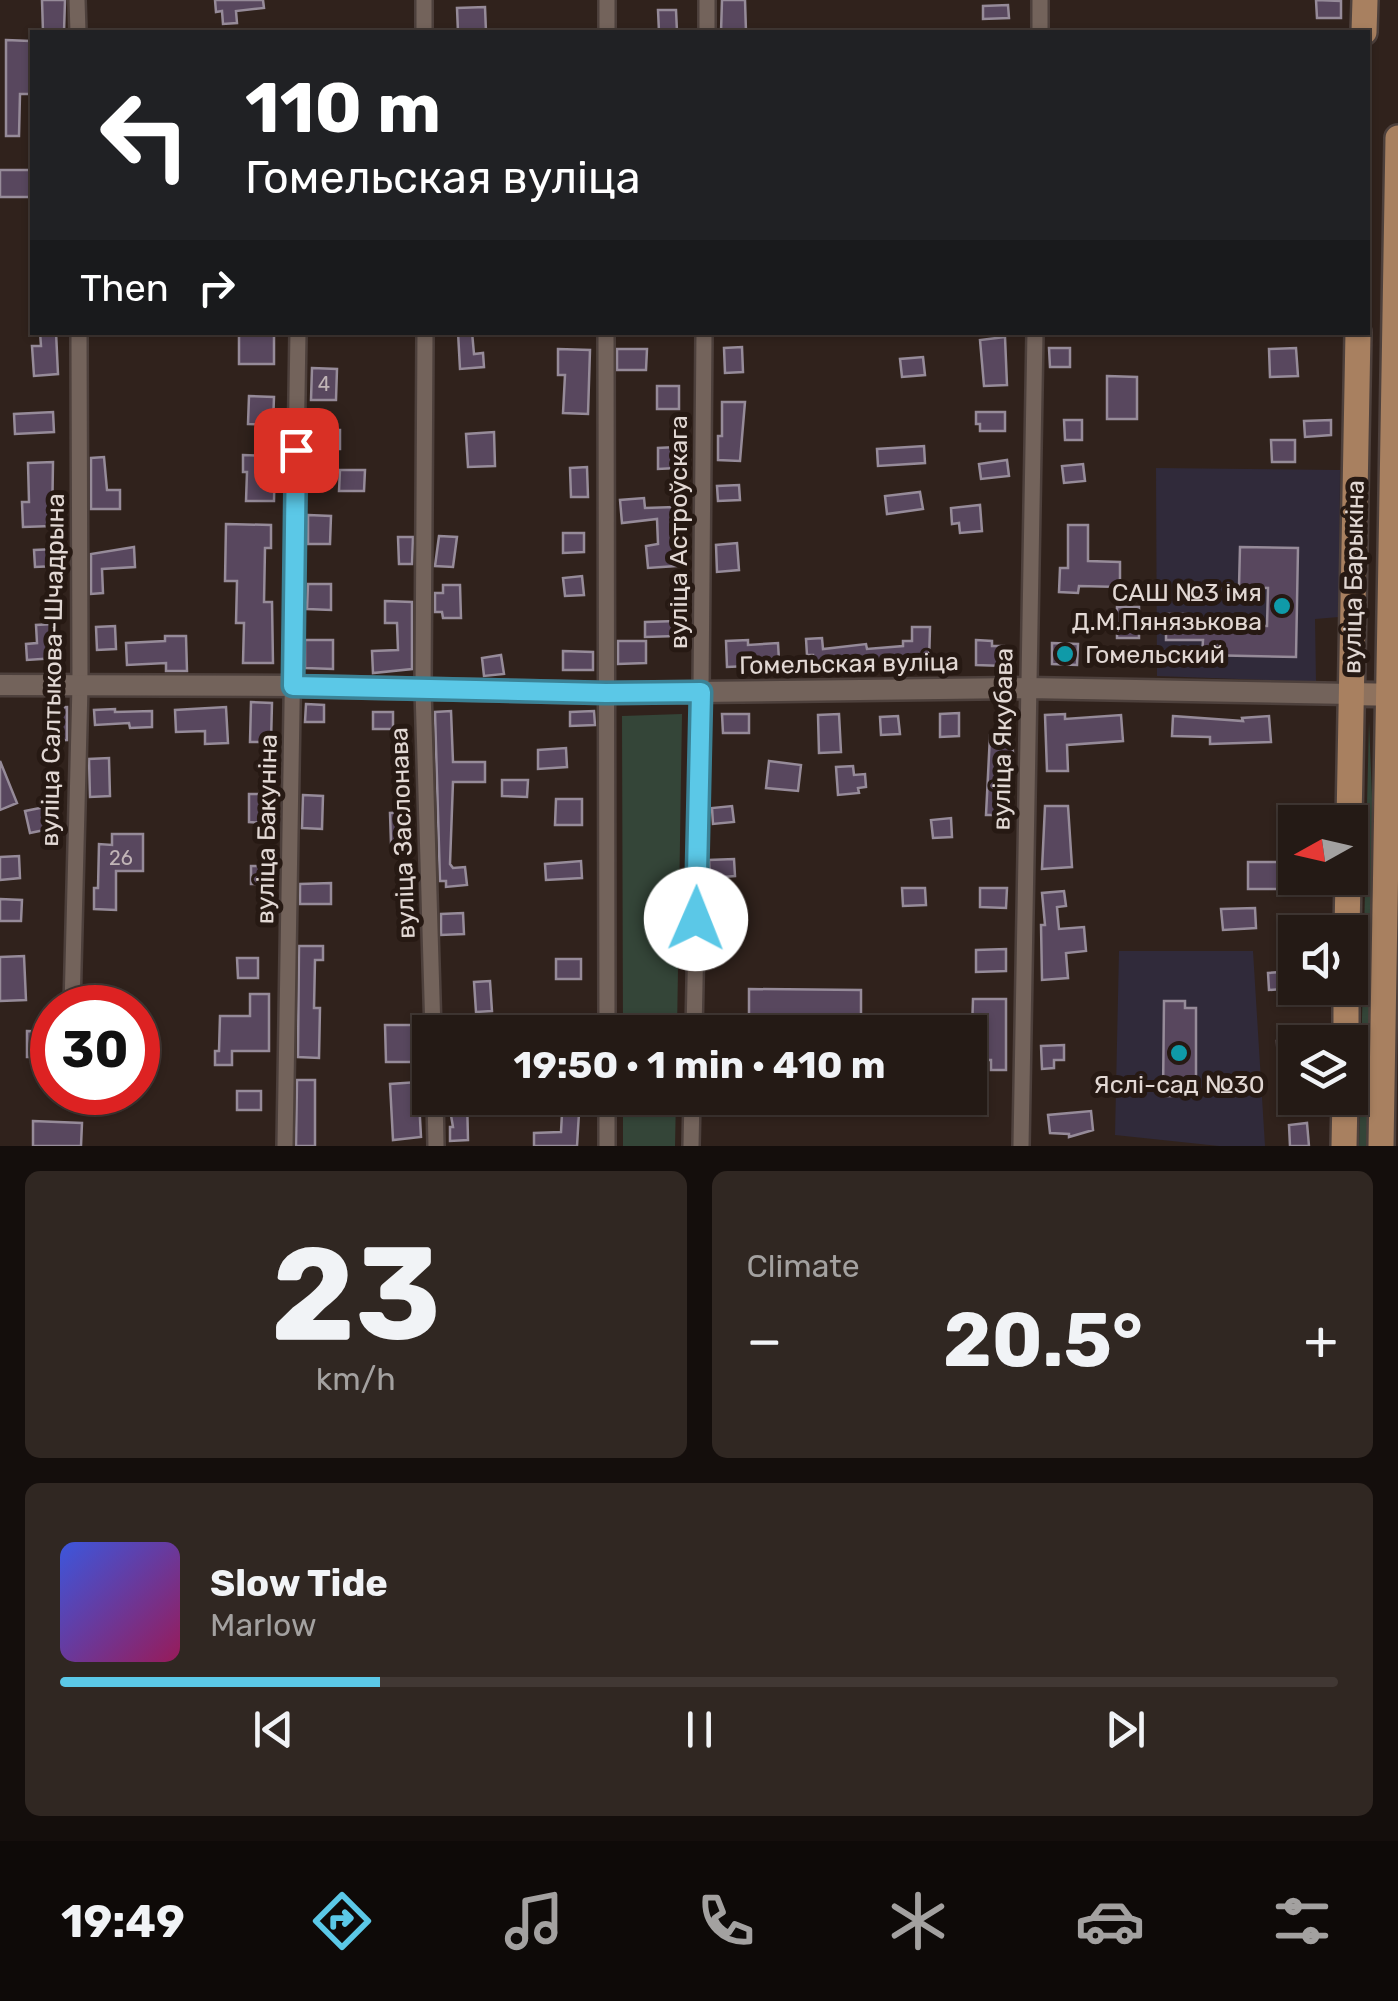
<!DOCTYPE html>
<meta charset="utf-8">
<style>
body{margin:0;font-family:Rubik,sans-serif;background:#302722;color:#f1f3f6;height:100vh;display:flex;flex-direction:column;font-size:38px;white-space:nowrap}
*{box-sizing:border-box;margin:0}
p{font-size:32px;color:#a3a1a0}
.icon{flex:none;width:55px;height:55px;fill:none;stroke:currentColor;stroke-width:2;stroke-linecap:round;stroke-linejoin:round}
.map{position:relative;height:1146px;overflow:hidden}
.panel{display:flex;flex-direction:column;gap:25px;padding:25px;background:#140e0c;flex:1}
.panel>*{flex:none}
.banner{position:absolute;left:30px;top:30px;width:1340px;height:305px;border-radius:0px;box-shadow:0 2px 8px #0004,0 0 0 2px #413834;background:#202124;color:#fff;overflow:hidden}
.needle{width:65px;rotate:262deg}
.controls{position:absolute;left:1278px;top:805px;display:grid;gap:20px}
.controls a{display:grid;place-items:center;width:90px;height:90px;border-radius:0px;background:#241a15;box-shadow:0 2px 8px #0004,0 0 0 2px #413834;font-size:50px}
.speed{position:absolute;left:30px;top:985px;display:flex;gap:20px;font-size:50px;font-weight:700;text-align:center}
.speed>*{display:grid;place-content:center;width:130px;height:130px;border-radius:50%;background:#241a15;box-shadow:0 2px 8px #0004,0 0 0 2px #413834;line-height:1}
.speed .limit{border:15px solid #d22;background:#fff;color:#111}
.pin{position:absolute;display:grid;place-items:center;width:85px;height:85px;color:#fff;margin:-42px;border-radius:20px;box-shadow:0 5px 15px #0006}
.me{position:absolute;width:110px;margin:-55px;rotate:1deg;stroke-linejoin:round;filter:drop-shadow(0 0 8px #0008)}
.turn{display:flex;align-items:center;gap:35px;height:210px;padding:0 50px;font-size:45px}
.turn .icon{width:130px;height:130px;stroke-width:2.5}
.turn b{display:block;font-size:70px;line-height:85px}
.then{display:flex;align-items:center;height:95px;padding:0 50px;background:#0003;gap:20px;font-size:38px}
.big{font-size:75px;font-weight:700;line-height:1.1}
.panel .tile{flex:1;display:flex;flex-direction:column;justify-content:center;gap:15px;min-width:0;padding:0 35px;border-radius:15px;background:#302722}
.panel .dial{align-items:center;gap:0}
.dial b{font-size:130px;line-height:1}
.song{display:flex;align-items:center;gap:30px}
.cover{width:120px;height:120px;border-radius:15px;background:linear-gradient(135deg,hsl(230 70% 55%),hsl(330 70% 35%))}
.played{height:10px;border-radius:5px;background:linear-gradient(90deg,#5bc8e7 25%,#413834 25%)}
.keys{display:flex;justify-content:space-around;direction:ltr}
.heat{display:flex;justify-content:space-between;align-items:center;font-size:55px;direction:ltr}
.panel .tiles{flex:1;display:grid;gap:25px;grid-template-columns:1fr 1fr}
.tile:last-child{grid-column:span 2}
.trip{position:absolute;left:412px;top:1015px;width:575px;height:100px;border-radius:0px;background:#241a15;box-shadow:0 2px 8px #0004,0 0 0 2px #413834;font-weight:700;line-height:100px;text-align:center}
.dock{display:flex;height:160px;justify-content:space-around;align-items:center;background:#0e0a08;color:#a3a1a0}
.dock .icon{width:70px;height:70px}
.dock .on{color:#5bc8e7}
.dock b{font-size:45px;color:#f1f3f6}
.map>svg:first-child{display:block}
</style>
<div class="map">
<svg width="1398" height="1146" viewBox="0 0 1398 1146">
<rect width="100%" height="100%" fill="#30221c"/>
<path fill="#302a3a" d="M1156,468L1340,470L1339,617L1315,619L1316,682L1157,676Z
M1119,951H1253L1265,1146H1219L1115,1135Z"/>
<path fill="#344538" d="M682,714L677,1032H623L622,716Z
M1369,721L1374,849L1369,1146H1359Z
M623,1098H676L675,1146H623Z"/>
<path fill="#58475e" stroke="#968b99" stroke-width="2.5" d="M42,0H65L64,32H43Z
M215,0H263L264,8L236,11L237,23L223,24L222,11L216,12Z
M722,0H745L746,32H721Z
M1316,0L1341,1V18H1317Z
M1008,5L1009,18L983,19V6Z
M485,7L486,32H458L457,8Z
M658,10H676L677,32H659Z
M6,40L30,41V94H20L19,136H6Z
M0,170H32V197H0Z
M40,332H56L58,374L34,376L32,346H41Z
M458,332H472L474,354L483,353L484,367L460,369Z
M239,333H274V364H239Z
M1005,337L1007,385L984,386L980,340Z
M742,347L743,372L725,373L724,348Z
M1049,348H1070V367H1050Z
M1296,348L1298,376L1270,377L1269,349Z
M558,349L590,350L588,414L563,413L565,375H558Z
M617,349H647L646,370H617Z
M923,357L925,375L902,377L900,359Z
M312,368L337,369L336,400H311Z
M1107,376L1137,377V419H1107Z
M657,386H679V409H657Z
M249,396L274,397L273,425L248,424Z
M722,402H745L740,461L718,460V436H722Z
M53,412L54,432L15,434L14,414Z
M976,412H1005V431H980V424H976Z
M1064,420H1082V440H1065Z
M1331,420V435L1305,437L1304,421Z
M309,430H340V449H309Z
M494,432L495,466L468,467L466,434Z
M1271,440H1295V462H1272Z
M924,446L925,463L878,466L877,449Z
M676,447L677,468L658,469V448Z
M243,455L275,456L274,501H246L247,472H243Z
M104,457L107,490H120V509H91V458Z
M1007,460L1009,476L981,479L979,464Z
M53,462L52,526L23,527L22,502H29L28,463Z
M1083,464L1085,481L1064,483L1062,466Z
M587,467L588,497H571L570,468Z
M340,470H365L364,491H339Z
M739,485L740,500L718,501L717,486Z
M920,492L923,509L887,514L885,496Z
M644,498L645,508L675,507L676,523H671L676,566L648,568L646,546L658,544L657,519L622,523L620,500Z
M980,505L982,531L960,533L959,523L952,524L951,508Z
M308,515L331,516L330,544H308Z
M226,524L271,525V548H265L264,602H272L273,663H243L244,623H236L237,581H225Z
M1068,525H1088V561L1120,562V587L1079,586L1078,593L1059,592L1060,568H1068Z
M563,533H584V552L563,553Z
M439,536L457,537L453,567L435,566Z
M398,537H413L412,564H399Z
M737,543L739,570L717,572L716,545Z
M134,547L135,567L102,569L103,593L91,594V554Z
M1240,547L1298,548L1296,657L1202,655L1203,640H1166V614H1187V624L1267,626L1268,588L1239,587Z
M56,549V566L35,567L34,550Z
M582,576L584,595L565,596L563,578Z
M308,584H331V610L307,609Z
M443,585H460L461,618H443L442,612H435V593H443Z
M385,601L412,602V669L373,673L372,651L398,650L397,623H385Z
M1117,607H1139V638H1117Z
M676,621V636L645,637V622Z
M53,624L56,658L27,660L26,644L37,643L36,625Z
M115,626L116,649L97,650L96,627Z
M912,627H930L929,663L813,666V655H807L806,639L822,638L823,649L866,644L867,649L903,646V641H912Z
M165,636H186L187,671H166V663L127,665L126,643L165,641Z
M305,640H333V669L305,668Z
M748,640V645L778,643L779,660L749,661V666L727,667L726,641Z
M976,640L992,641V646H1004V666L976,665Z
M618,641H646V663L618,664Z
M1052,643L1078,644L1077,665L1052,664Z
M563,651L593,652V670H563Z
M501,655L504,674L484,676L482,658Z
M251,702L272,703L271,742H250Z
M306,704L324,705V722H305Z
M67,707V740L48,741L46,708Z
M226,707L228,743L205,744V731L176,732L175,710Z
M115,709V712L152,711V727L130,728L129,723L95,725L94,710Z
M451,711L453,762H485V782H453L450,864L453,868L465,867L467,885L446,887V881H440L435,712Z
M594,711L595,725L570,726V712Z
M373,712H393V729H373Z
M959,713V736L940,737V714Z
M722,714H749V733H723Z
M839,714L841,752L819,753L818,715Z
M1065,714V719L1121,715L1123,741L1067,745L1068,771H1047L1045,715Z
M898,716L900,734L881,735L880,717Z
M1173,716L1243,721L1242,718L1269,716L1271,742L1210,744V737L1172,736Z
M1012,734L1013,753H1008L1007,815H986L990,735Z
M566,748L567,767L538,769V750Z
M109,758L110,796L90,797L89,759Z
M0,761L17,803L0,810Z
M769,761L801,765L798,791L766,788Z
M853,766L854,775L865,774L866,787L858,788L859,793L838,795L836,767Z
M502,780H528L527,797L502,796Z
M249,794H267V823L249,822Z
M303,795L323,796L322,829L302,828Z
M556,799H582V825H555Z
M50,806L54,828L30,833L25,811Z
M732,806L734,822L713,824L712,808Z
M1045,806H1068L1072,867L1042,869Z
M410,812L411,842L391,843L390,813Z
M951,818L952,837L933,838L931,820Z
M112,834H143V871H116V910L94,909V888H98L99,844L112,845Z
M19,856L20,878L0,880V857Z
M734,859L735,876L710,878L709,860Z
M581,861L582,878L546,880L545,864Z
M1248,862H1284V889H1248Z
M251,866H270V884H251Z
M331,883V904H300V884Z
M902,888H925L926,905L903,906Z
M980,888H1007L1006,908L980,907Z
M1064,891L1066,906L1057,907L1059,929L1084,927L1086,951L1066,953L1068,978L1042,980L1041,925H1045L1042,893Z
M0,899L22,900L21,921H0Z
M743,905L744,921L721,924L719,907Z
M1255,908L1256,928L1223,930L1221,909Z
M463,913L464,934L441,935V914Z
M1291,916H1319V932H1291Z
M299,946H323V960H315L314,1008H320L319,1058L298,1057Z
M1006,949V971L976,972V950Z
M24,956L26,1000L0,1001V957Z
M237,958H258V978H238Z
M556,959H581V979H556Z
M1294,963L1295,988L1269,990L1268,973L1280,972L1279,964Z
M490,981L492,1011L476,1012L474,982Z
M749,989L861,990V1032L749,1030Z
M250,994H269V1051H232V1065H215V1051H219L220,1016H250Z
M973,999H1006V1070H991V1060H971Z
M1164,1001H1185V1008H1196V1096H1163Z
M385,1025H413V1062H386Z
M27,1031L52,1032V1057H27Z
M1295,1040V1065L1278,1066L1277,1041Z
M1064,1045V1060H1054V1068L1042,1069L1041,1046Z
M297,1080H315V1146H296Z
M418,1082L421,1137L393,1140L390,1084Z
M237,1091H261V1110H237Z
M448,1098H467L468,1140L450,1141V1127H453Z
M1091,1111L1093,1130L1069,1137V1134L1050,1133L1048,1115Z
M562,1113H579L577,1146H534V1133L561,1132Z
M33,1121L82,1123L81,1146H33Z
M1307,1123L1309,1146H1290L1289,1125Z"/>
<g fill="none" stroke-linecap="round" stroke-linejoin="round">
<defs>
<path id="minor" d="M77,0L78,32
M424,0V32
M607,32V0
M707,32V0
M1040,32V0
M425,332L423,689L433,1032
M606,332L607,1032
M72,1008L80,685L79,332
M694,1032L701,692L704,332
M435,1098L436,1146
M285,1146L298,332
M607,1146V1098
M691,1146L692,1098
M1021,1146L1035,332"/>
<path id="tertiary" d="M0,685L293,686L606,693L1028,688L1351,694"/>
<path id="secondary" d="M1351,694L1398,695"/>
<path id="primary" d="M1364,32L1365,0
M1349,822L1358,332
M1347,932L1348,878
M1346,1042V988
M1344,1146L1345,1098
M1381,1146L1398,138"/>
</defs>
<use href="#minor" stroke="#4d403c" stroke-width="20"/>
<use href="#tertiary" stroke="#4d403c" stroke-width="25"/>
<use href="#secondary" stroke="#4d403c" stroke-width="28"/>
<use href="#primary" stroke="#4d403c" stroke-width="30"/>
<use href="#minor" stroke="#73635b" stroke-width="15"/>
<use href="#tertiary" stroke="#73635b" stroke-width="20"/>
<use href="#secondary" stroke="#8e725e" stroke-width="22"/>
<use href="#primary" stroke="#a88060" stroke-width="25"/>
</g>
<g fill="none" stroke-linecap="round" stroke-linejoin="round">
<defs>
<path id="route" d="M296,450L293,686L606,693L701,692L696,919"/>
</defs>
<use href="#route" stroke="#3b8296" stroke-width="25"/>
<use href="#route" stroke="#5bc8e7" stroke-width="18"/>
</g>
<g fill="#0f9aa8" stroke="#261913" stroke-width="4">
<circle cx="1282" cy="606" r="10"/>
<circle cx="1065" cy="654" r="10"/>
<circle cx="1179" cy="1053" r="10"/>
</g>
<g text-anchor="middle" stroke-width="10" stroke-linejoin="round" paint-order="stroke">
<g font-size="20" fill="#c0b4b6">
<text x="324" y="391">4</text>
<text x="121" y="865">26</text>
</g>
<g font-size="25" fill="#e2d8d4" stroke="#261913">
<text transform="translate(678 532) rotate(-90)" y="9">вуліца Астроўскага</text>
<text transform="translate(1353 577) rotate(-89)" y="9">вуліца Барыкіна</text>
<text transform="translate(849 663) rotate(-1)" y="9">Гомельская вуліца</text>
<text transform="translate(52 670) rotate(-89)" y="9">вуліца Салтыкова-Шчадрына</text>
<text transform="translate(1002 739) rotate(-89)" y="9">вуліца Якубава</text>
<text transform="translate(266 829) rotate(-89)" y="9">вуліца Бакуніна</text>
<text transform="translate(402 833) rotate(-92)" y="9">вуліца Заслонава</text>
</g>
<g font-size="25" fill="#e2d8d4" stroke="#261913" text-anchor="end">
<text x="1262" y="601">САШ №3 імя<tspan x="1262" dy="29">Д.М.Пянязькова</tspan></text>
<text x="1085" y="663" text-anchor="start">Гомельский</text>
<text x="1179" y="1093" text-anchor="middle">Яслі-сад №30</text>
</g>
</g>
</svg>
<div class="controls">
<a><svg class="needle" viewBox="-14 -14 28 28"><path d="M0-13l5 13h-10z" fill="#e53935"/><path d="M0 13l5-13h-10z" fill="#a3a1a0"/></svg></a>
<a><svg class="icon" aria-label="sound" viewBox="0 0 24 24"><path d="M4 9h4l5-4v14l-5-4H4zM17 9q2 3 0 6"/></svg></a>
<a><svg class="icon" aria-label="layers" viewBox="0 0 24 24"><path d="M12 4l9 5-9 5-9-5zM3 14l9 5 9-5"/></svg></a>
</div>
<div class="speed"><div class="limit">30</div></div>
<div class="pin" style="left:296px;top:450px;background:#d93025"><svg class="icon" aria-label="arrive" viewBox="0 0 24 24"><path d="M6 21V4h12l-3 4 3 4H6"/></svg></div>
<svg class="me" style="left:696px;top:919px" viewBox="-20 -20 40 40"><circle r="19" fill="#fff"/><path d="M0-13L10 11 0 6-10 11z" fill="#5bc8e7"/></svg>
<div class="trip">19:50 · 1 min · 410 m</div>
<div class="banner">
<div class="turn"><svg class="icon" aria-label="left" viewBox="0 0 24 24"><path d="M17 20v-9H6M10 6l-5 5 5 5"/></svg><div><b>110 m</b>Гомельская вуліца</div></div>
<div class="then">Then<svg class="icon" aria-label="right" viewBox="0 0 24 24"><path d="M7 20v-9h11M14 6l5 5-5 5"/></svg></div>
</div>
</div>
<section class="panel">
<div class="tiles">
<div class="tile dial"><b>23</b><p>km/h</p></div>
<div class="tile"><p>Climate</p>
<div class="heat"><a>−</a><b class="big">20.5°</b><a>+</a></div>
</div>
<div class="tile">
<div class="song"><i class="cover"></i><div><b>Slow Tide</b><p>Marlow</p></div></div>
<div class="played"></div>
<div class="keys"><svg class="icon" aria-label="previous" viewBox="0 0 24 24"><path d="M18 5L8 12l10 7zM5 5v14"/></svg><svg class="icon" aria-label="pause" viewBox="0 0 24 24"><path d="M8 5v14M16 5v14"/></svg><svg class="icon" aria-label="next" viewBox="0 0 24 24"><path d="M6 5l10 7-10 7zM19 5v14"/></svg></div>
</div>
</div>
</section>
<nav class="dock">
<b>19:49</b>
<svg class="icon on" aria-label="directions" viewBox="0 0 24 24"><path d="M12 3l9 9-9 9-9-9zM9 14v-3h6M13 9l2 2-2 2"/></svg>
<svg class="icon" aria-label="music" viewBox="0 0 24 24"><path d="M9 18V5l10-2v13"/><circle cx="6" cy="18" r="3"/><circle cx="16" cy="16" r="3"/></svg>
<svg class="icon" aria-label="phone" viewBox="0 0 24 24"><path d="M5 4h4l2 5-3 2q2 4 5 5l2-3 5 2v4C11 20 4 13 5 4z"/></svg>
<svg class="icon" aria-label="climate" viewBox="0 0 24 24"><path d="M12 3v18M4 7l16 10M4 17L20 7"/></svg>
<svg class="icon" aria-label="car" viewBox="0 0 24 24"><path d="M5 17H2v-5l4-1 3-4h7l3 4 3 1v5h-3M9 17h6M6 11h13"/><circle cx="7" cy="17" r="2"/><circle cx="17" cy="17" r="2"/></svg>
<svg class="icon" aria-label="filters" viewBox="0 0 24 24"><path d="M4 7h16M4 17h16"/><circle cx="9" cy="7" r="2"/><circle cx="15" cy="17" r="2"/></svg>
</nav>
